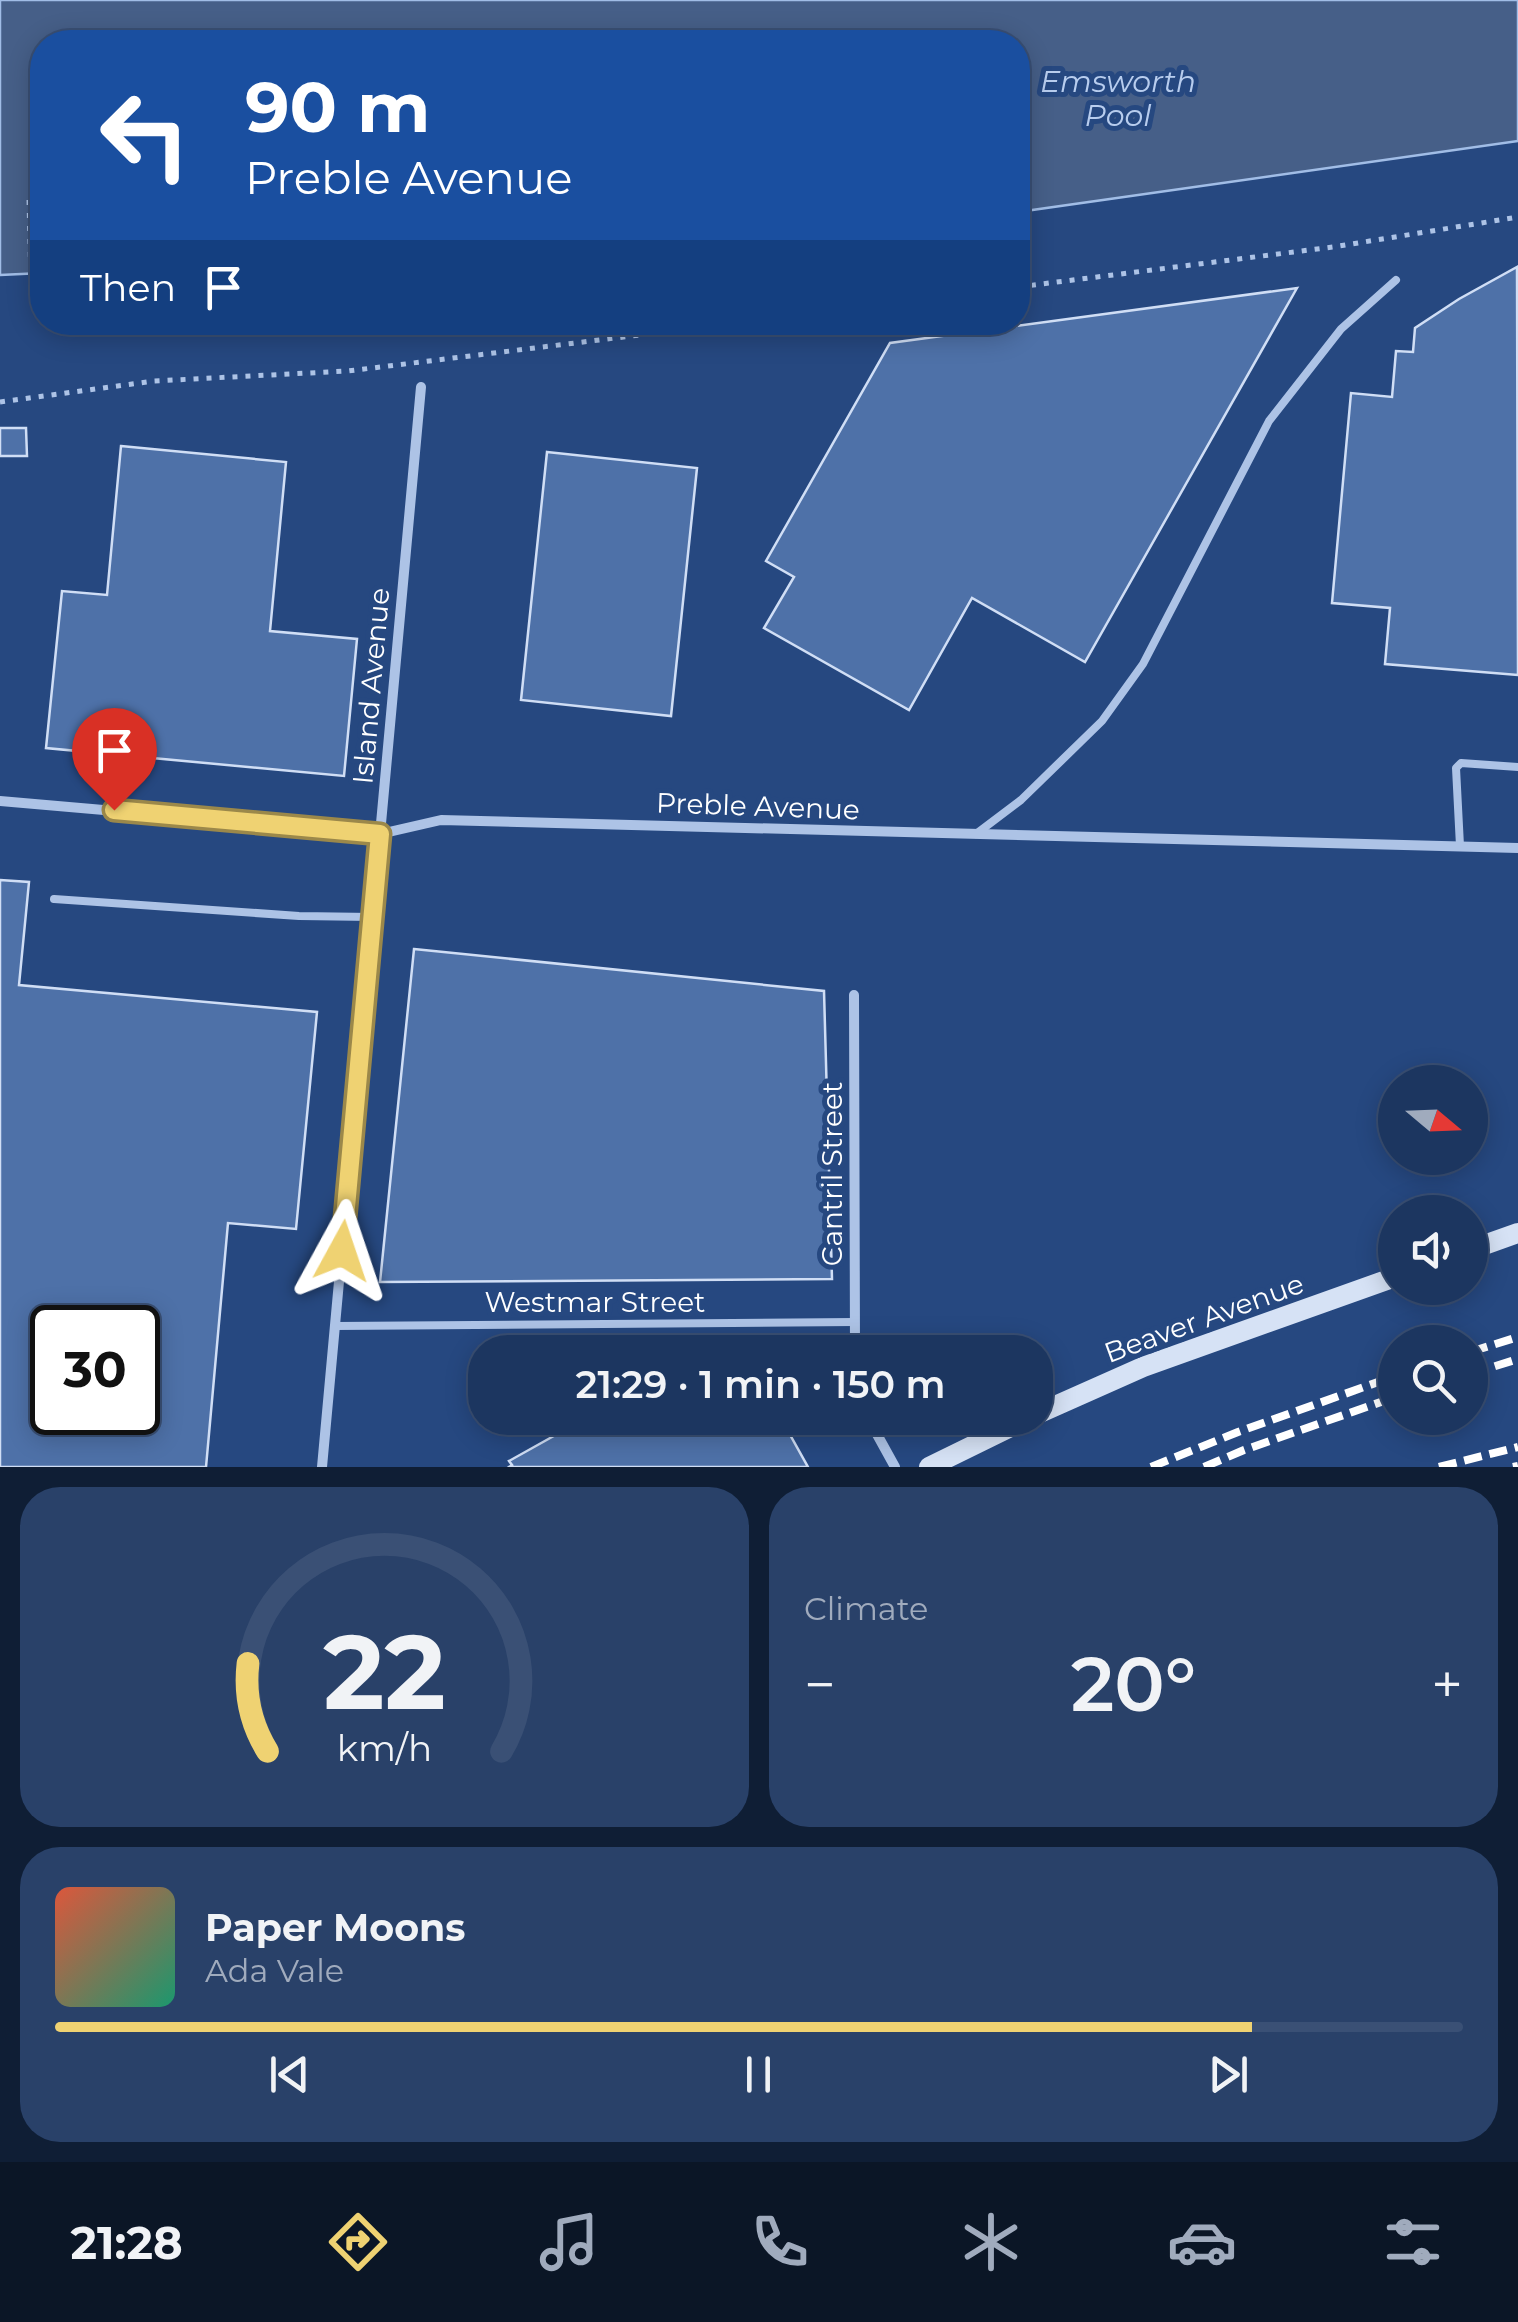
<!DOCTYPE html>
<meta charset="utf-8">
<style>
body{margin:0;font-family:Montserrat,sans-serif;background:#294169;color:#f1f3f6;height:100vh;display:flex;flex-direction:column;font-size:38px;white-space:nowrap}
*{box-sizing:border-box;margin:0}
p{font-size:32px;color:#a0abbd}
.icon{flex:none;width:55px;height:55px;fill:none;stroke:currentColor;stroke-width:2;stroke-linecap:round;stroke-linejoin:round}
.map{position:relative;height:1467px;overflow:hidden}
.details{display:flex;flex-direction:column;gap:20px;padding:20px;background:#0f1e35;flex:1}
.details>*{flex:none}
.hud{position:absolute;left:30px;top:30px;width:1000px;height:305px;border-radius:40px;box-shadow:0 5px 25px #0003,0 0 0 2px #3a5075;background:#1a4fa0;color:#fff;overflow:hidden}
.needle{width:65px;rotate:109deg}
.fabs{position:absolute;left:1378px;top:1065px;display:grid;gap:20px}
.fabs a{display:grid;place-items:center;width:110px;height:110px;border-radius:50%;background:#1c3660;box-shadow:0 5px 25px #0003,0 0 0 2px #3a5075;font-size:50px}
.speed{position:absolute;left:30px;top:1305px;display:flex;gap:20px;font-size:50px;font-weight:700;text-align:center}
.speed>*{display:grid;place-content:center;width:130px;height:130px;border-radius:50%;background:#1c3660;box-shadow:0 5px 25px #0003,0 0 0 2px #3a5075;line-height:1}
.speed .limit{border:5px solid #111;border-radius:15px;background:#fff;color:#111}
.pin{position:absolute;display:grid;place-items:center;width:85px;height:85px;color:#fff;margin:-102px -42px;border-radius:50% 50% 50% 0;rotate:-45deg;box-shadow:0 0 10px #0007}
.pin .icon{rotate:45deg}
.me{position:absolute;width:110px;margin:-55px;rotate:5deg;stroke-linejoin:round;filter:drop-shadow(0 0 8px #0008)}
.turn{display:flex;align-items:center;gap:35px;height:210px;padding:0 50px;font-size:45px}
.turn .icon{width:130px;height:130px;stroke-width:2.5}
.turn b{display:block;font-size:70px;line-height:85px}
.then{display:flex;align-items:center;height:95px;padding:0 50px;background:#0003;gap:20px;font-size:38px}
.big{font-size:75px;font-weight:600;line-height:1.1}
.details .widget{flex:1;display:flex;flex-direction:column;justify-content:center;gap:15px;min-width:0;padding:0 35px;border-radius:40px;background:#294169}
.details .dial{align-items:center;gap:0}
.dial svg{height:260px;overflow:visible;fill:none;stroke:#3a5075;stroke-width:7;stroke-linecap:round;text-anchor:middle}
.dial text{fill:#f1f3f6;stroke:none}
.song{display:flex;align-items:center;gap:30px}
.cover{width:120px;height:120px;border-radius:15px;background:linear-gradient(135deg,hsl(10 70% 55%),hsl(160 70% 35%))}
.played{height:10px;border-radius:5px;background:linear-gradient(90deg,#efd272 85%,#3a5075 85%)}
.keys{display:flex;justify-content:space-around;direction:ltr}
.heat{display:flex;justify-content:space-between;align-items:center;font-size:55px;direction:ltr}
.details .tiles{flex:1;display:grid;gap:20px;grid-template-columns:1fr 1fr}
.widget:last-child{grid-column:span 2}
.trip{position:absolute;left:468px;top:1335px;width:585px;height:100px;border-radius:40px;background:#1c3660;box-shadow:0 5px 25px #0003,0 0 0 2px #3a5075;font-weight:600;line-height:100px;text-align:center}
.menu{display:flex;height:160px;justify-content:space-around;align-items:center;background:#0b1626;color:#a0abbd}
.menu .icon{width:70px;height:70px}
.menu .on{color:#efd272}
.menu b{font-size:45px;color:#f1f3f6}
.map>svg:first-child{display:block}
</style>
<div class="map">
<svg width="1518" height="1467" viewBox="0 0 1518 1467">
<rect width="100%" height="100%" fill="#264880"/>
<path fill="#465f88" stroke="#a1bde6" stroke-width="2.5" d="M0,0H1518V141L1018,212V42H42V273L0,275Z"/>
<path fill="#4e71a8" stroke="#d0def5" stroke-width="2.5" fill-rule="evenodd" d="M1517,267L1518,675L1385,664L1390,608L1332,603L1351,393L1392,397L1396,351L1413,352L1415,328L1459,299Z
M1297,288L1085,662L972,598L909,710L764,628L794,577L766,561L890,343Z
M0,428H26L27,456H0Z
M121,446L286,462L270,631L357,639L344,776L46,748L62,591L107,595Z
M547,452L697,468L671,716L521,700Z
M0,880L29,882L19,985L317,1012L296,1229L228,1223L206,1467H0ZM52,1328H138V1412H52Z
M414,949L824,991L832,1279L380,1282Z
M586,1418H757L766,1435L784,1424L808,1467H509L512,1465L509,1461Z"/>
<g fill="none" stroke-linecap="round" stroke-linejoin="round">
<path stroke="#adc3e6" stroke-width="5" stroke-dasharray="5 8" stroke-linecap="butt" d="M29,200L31,285
M29,210L42,211
M1018,287L1333,247L1518,217
M0,402L154,381L348,371L745,322"/>
<path stroke="#adc3e6" stroke-width="8" d="M976,834L1021,800L1102,721L1143,664L1269,421L1341,329L1396,280
M1460,846L1456,768L1461,763L1518,767
M54,899L299,916L372,917
M335,1326L855,1322"/>
<path stroke="#adc3e6" stroke-width="10" d="M0,801L380,834L441,820L1518,848
M854,995L855,1352
M868,1418L895,1467
M322,1467L421,387"/>
<path stroke="#d6e2f5" stroke-width="20" d="M1470,1250L1518,1233
M1035,1415L1143,1367L1395,1277
M929,1467L1029,1418"/>
<path stroke="#fff" stroke-width="8" stroke-dasharray="18 8" stroke-linecap="butt" d="M1470,1352L1518,1337
M1470,1374L1518,1359
M1151,1467L1238,1432L1395,1376
M1204,1467L1244,1450L1395,1397
M1439,1467L1518,1447
M1513,1467L1518,1466"/>
</g>
<g fill="none" stroke-linecap="round" stroke-linejoin="round">
<defs>
<path id="route" d="M114,810L380,834L342,1251"/>
</defs>
<use href="#route" stroke="#9b884a" stroke-width="25"/>
<use href="#route" stroke="#efd272" stroke-width="18"/>
</g>
<g text-anchor="middle" stroke-width="10" stroke-linejoin="round" paint-order="stroke">
<g font-size="28" fill="#fff" stroke="#264880">
<text transform="translate(371 686) rotate(-85)" y="10">Island Avenue</text>
<text transform="translate(758 806) rotate(2)" y="10">Preble Avenue</text>
<text transform="translate(832 1174) rotate(-90)" y="10">Cantril Street</text>
<text x="595" y="1312">Westmar Street</text>
<text transform="translate(1204 1318) rotate(-20)" y="10">Beaver Avenue</text>
</g>
<g font-size="30" font-style="italic" fill="#b8cdee" stroke="#264880">
<text x="1118" y="92">Emsworth<tspan x="1118" dy="34">Pool</tspan></text>
</g>
</g>
</svg>
<div class="fabs">
<a><svg class="needle" viewBox="-14 -14 28 28"><path d="M0-13l5 13h-10z" fill="#e53935"/><path d="M0 13l5-13h-10z" fill="#a0abbd"/></svg></a>
<a><svg class="icon" aria-label="sound" viewBox="0 0 24 24"><path d="M4 9h4l5-4v14l-5-4H4zM17 9q2 3 0 6"/></svg></a>
<a><svg class="icon" aria-label="search" viewBox="0 0 24 24"><circle cx="10" cy="10" r="6"/><path d="M15 15l6 6"/></svg></a>
</div>
<div class="speed"><div class="limit">30</div></div>
<div class="pin" style="left:114px;top:810px;background:#d93025"><svg class="icon" aria-label="arrive" viewBox="0 0 24 24"><path d="M6 21V4h12l-3 4 3 4H6"/></svg></div>
<svg class="me" style="left:342px;top:1251px" viewBox="-20 -20 40 40"><path d="M0-17L14 15 0 8-14 15z" fill="#efd272" stroke="#fff" stroke-width="4"/></svg>
<div class="trip">21:29 · 1 min · 150 m</div>
<div class="hud">
<div class="turn"><svg class="icon" aria-label="left" viewBox="0 0 24 24"><path d="M17 20v-9H6M10 6l-5 5 5 5"/></svg><div><b>90 m</b>Preble Avenue</div></div>
<div class="then">Then<svg class="icon" aria-label="arrive" viewBox="0 0 24 24"><path d="M6 21V4h12l-3 4 3 4H6"/></svg></div>
</div>
</div>
<section class="details">
<div class="tiles">
<div class="widget dial"><svg viewBox="0 0 100 80">
<path d="M14 69A42 42 0 1 1 86 69"/>
<path d="M14 69A42 42 0 0 1 8 42" stroke="#efd272"/>
<text x="50" y="56" font-size="32" font-weight="700">22</text>
<text x="50" y="72" font-size="11">km/h</text>
</svg></div>
<div class="widget"><p>Climate</p>
<div class="heat"><a>−</a><b class="big">20°</b><a>+</a></div>
</div>
<div class="widget">
<div class="song"><i class="cover"></i><div><b>Paper Moons</b><p>Ada Vale</p></div></div>
<div class="played"></div>
<div class="keys"><svg class="icon" aria-label="previous" viewBox="0 0 24 24"><path d="M18 5L8 12l10 7zM5 5v14"/></svg><svg class="icon" aria-label="pause" viewBox="0 0 24 24"><path d="M8 5v14M16 5v14"/></svg><svg class="icon" aria-label="next" viewBox="0 0 24 24"><path d="M6 5l10 7-10 7zM19 5v14"/></svg></div>
</div>
</div>
</section>
<nav class="menu">
<b>21:28</b>
<svg class="icon on" aria-label="directions" viewBox="0 0 24 24"><path d="M12 3l9 9-9 9-9-9zM9 14v-3h6M13 9l2 2-2 2"/></svg>
<svg class="icon" aria-label="music" viewBox="0 0 24 24"><path d="M9 18V5l10-2v13"/><circle cx="6" cy="18" r="3"/><circle cx="16" cy="16" r="3"/></svg>
<svg class="icon" aria-label="phone" viewBox="0 0 24 24"><path d="M5 4h4l2 5-3 2q2 4 5 5l2-3 5 2v4C11 20 4 13 5 4z"/></svg>
<svg class="icon" aria-label="climate" viewBox="0 0 24 24"><path d="M12 3v18M4 7l16 10M4 17L20 7"/></svg>
<svg class="icon" aria-label="car" viewBox="0 0 24 24"><path d="M5 17H2v-5l4-1 3-4h7l3 4 3 1v5h-3M9 17h6M6 11h13"/><circle cx="7" cy="17" r="2"/><circle cx="17" cy="17" r="2"/></svg>
<svg class="icon" aria-label="filters" viewBox="0 0 24 24"><path d="M4 7h16M4 17h16"/><circle cx="9" cy="7" r="2"/><circle cx="15" cy="17" r="2"/></svg>
</nav>
